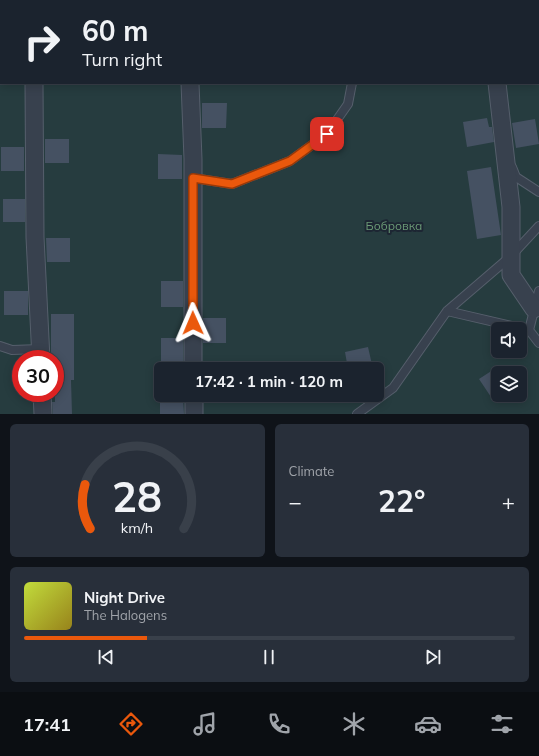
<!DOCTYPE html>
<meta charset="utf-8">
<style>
body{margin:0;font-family:Mulish,sans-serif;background:#282f3a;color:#f1f3f6;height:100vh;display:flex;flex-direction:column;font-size:15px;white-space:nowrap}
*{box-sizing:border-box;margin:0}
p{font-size:13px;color:#a0a4aa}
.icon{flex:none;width:22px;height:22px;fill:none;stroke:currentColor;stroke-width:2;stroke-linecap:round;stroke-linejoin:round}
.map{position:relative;height:414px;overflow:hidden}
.details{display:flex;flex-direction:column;gap:10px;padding:10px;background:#0f1319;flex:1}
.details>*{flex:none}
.banner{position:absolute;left:0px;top:0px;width:539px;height:84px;box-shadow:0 2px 10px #0003,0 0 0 1px #39404a;background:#1b232e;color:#f1f3f6;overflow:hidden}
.fabs{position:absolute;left:491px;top:322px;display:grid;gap:8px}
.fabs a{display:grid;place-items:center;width:36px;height:36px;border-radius:6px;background:#1b232e;box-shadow:0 2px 10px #0003,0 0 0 1px #39404a;font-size:20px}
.speed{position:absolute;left:12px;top:350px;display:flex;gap:8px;font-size:20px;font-weight:700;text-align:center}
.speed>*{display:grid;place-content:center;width:52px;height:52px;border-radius:50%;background:#1b232e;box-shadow:0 2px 10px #0003,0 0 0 1px #39404a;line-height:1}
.speed .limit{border:6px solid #d22;background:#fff;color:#111}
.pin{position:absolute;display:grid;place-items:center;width:34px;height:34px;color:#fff;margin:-17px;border-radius:8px;box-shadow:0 2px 6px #0006}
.me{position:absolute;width:44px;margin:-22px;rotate:359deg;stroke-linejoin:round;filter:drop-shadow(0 0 3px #0008)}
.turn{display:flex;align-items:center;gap:14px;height:84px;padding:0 16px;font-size:18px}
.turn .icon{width:52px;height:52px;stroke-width:2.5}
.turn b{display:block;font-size:28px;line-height:34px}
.big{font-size:30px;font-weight:700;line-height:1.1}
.details .card{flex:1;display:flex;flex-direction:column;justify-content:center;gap:6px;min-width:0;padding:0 14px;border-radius:6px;background:#282f3a}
.details .dial{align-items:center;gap:0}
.dial svg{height:104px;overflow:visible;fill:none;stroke:#39404a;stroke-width:7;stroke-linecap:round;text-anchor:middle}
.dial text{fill:#f1f3f6;stroke:none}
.song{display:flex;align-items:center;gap:12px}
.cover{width:48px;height:48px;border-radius:6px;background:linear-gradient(135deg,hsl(70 70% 55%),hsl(50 70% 35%))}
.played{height:4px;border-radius:2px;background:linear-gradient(90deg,#ea580c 25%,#39404a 25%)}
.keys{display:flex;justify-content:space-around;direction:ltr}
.heat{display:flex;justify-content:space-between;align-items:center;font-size:22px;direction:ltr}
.details .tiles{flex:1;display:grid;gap:10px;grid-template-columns:1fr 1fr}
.card:last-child{grid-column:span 2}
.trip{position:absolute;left:154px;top:362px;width:230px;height:40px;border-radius:6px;background:#1b232e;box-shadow:0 2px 10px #0003,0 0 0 1px #39404a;font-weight:700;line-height:40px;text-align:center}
.tab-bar{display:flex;height:64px;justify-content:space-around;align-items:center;background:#0b0e12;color:#a0a4aa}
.tab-bar .icon{width:28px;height:28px}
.tab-bar .on{color:#ea580c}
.tab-bar b{font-size:18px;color:#f1f3f6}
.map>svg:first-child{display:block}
</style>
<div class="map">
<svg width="539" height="414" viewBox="0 0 539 414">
<rect width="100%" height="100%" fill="#242f3e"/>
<path fill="#263c3f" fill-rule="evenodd" d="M0,0H539V414H0ZM1,1H538V83H1ZM498,329H520V351H498ZM21,359H55V393H21ZM161,369H377V395H161ZM498,373H520V395H498Z"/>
<path fill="#455162" d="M202,103H227L226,128H202Z
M487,118L489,127H492L494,142L467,147L463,122Z
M535,119L539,144L516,148L512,123Z
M45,139H69V163H45Z
M1,147H24V171H1Z
M158,154L182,155V179H158Z
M491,167L501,235L477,239L467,171Z
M3,199H25V222H3Z
M46,238H70V262H47Z
M161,281H183V307H161Z
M4,291H28V315H4Z
M51,314H74V380H71L72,414H53L52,402H55V359H51Z
M203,318H226V343H203Z
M161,338H183V363H161Z
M368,347L373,369H348L345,352Z
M499,366L504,373H498V395H501L493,400L479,379Z
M183,397L184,414H160V398Z"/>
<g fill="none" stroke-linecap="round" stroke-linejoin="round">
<defs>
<path id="lane" d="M512,167L516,177L539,192
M193,178L232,184L290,161L327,134L348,104L352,83
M447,311L529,330L539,343
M529,330L539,291
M0,346L12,350L40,349
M357,414L393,388L447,311L511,256L539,226"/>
<path id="street" d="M34,0V1
M187,0L188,1
M346,0V1
M489,0V1
M34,83L35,237L41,359
M190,83L193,159V369
M497,83L511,207V275L534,309
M42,393L43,414
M194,395V414"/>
</defs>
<use href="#lane" stroke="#565f6c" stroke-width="10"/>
<use href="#street" stroke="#565f6c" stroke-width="19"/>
<use href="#lane" stroke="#38414e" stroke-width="8"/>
<use href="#street" stroke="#38414e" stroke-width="17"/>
</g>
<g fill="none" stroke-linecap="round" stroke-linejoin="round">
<defs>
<path id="route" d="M193,323V178L232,184L290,161L327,134"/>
</defs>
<use href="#route" stroke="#983908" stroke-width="10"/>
<use href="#route" stroke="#ea580c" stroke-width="7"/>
</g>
<g text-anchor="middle" stroke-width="4" stroke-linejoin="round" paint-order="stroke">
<g font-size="12" fill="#6b9a76" stroke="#1d2633">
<text x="394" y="230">Бобровка</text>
</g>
</g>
</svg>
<div class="fabs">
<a><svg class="icon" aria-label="sound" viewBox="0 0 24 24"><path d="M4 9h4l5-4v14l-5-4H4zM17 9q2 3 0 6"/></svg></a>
<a><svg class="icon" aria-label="layers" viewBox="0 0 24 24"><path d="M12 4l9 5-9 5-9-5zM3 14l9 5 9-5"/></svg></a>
</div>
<div class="speed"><div class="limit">30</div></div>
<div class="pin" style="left:327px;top:134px;background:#d93025"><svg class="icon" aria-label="arrive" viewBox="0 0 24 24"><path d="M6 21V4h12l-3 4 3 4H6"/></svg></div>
<svg class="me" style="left:193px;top:323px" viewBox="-20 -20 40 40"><path d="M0-17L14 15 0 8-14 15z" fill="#ea580c" stroke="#fff" stroke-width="4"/></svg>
<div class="trip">17:42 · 1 min · 120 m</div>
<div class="banner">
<div class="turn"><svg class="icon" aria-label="right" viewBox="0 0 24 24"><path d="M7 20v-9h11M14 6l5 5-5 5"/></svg><div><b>60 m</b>Turn right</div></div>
</div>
</div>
<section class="details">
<div class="tiles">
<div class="card dial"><svg viewBox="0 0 100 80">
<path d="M14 69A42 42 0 1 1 86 69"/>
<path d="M14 69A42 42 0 0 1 10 35" stroke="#ea580c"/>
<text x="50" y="56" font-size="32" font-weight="700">28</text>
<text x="50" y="72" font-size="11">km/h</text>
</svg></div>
<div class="card"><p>Climate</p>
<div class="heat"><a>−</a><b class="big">22°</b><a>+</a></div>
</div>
<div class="card">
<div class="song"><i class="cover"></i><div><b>Night Drive</b><p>The Halogens</p></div></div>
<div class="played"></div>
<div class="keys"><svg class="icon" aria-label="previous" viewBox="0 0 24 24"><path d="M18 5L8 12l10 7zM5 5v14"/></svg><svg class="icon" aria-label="pause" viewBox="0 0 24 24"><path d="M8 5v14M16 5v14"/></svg><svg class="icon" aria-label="next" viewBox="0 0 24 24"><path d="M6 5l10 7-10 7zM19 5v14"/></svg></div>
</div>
</div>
</section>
<nav class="tab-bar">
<b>17:41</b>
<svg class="icon on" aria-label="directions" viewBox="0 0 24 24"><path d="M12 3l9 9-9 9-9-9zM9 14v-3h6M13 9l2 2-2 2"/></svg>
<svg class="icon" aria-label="music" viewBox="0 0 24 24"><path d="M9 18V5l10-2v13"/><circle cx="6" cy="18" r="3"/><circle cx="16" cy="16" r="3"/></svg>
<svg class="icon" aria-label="phone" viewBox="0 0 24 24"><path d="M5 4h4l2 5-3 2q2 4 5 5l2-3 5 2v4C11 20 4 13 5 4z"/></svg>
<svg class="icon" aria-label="climate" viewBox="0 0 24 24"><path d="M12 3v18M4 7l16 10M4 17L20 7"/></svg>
<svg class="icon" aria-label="car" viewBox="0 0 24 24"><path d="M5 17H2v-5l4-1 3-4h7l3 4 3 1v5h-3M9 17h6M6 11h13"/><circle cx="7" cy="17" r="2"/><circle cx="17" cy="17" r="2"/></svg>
<svg class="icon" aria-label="filters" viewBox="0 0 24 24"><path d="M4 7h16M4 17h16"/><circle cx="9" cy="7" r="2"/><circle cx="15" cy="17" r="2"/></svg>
</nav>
